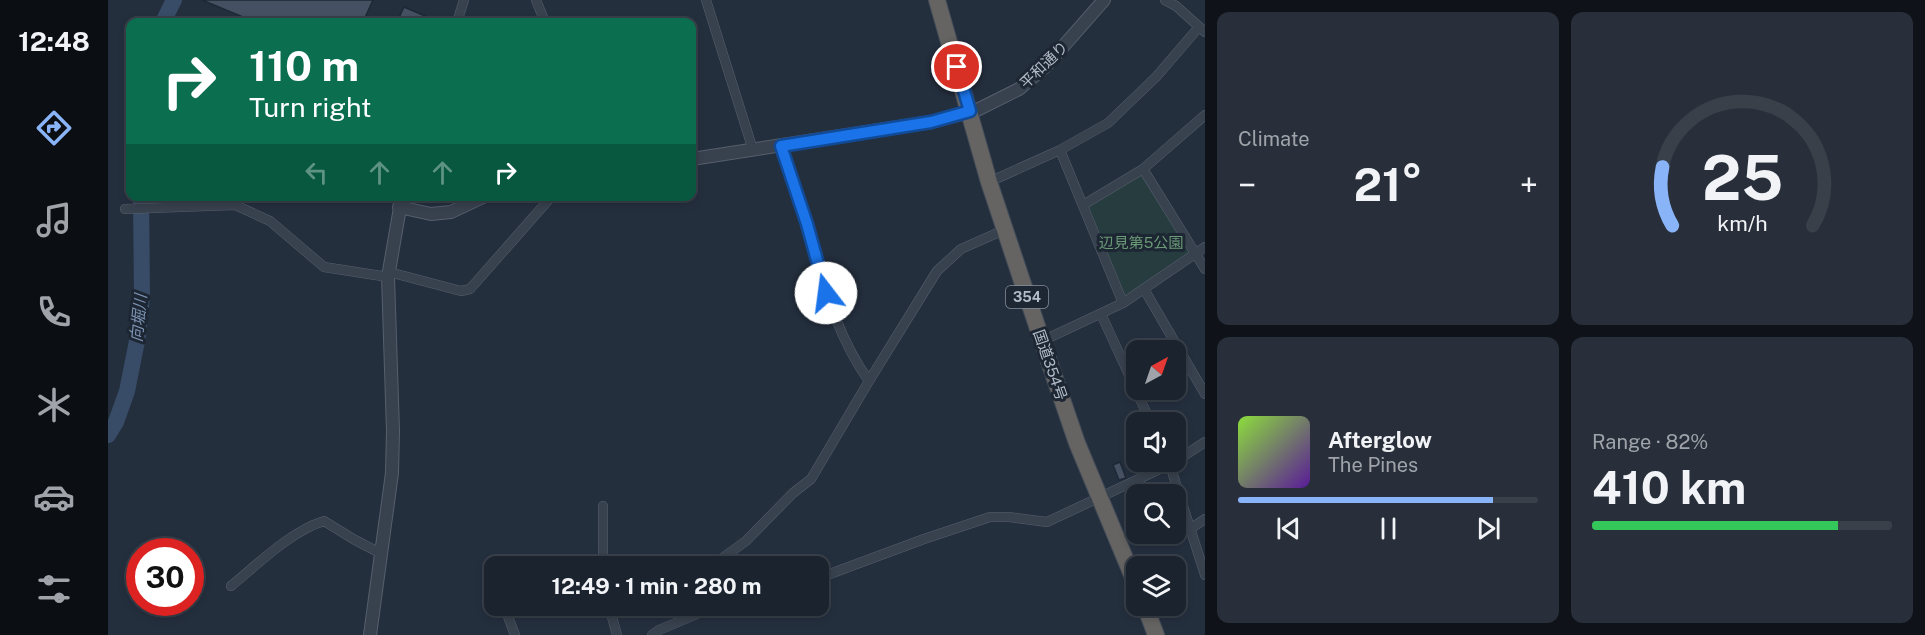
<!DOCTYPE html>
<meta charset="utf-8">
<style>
body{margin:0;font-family:"Public Sans","Noto Sans JP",sans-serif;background:#282f3a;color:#f1f3f6;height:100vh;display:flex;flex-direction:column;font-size:22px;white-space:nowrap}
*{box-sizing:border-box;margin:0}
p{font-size:20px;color:#a0a4aa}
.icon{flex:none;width:33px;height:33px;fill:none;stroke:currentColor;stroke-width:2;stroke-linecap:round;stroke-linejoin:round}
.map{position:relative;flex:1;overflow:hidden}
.panel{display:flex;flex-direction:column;gap:12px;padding:12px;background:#0f1319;width:720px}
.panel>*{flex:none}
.banner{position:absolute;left:18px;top:18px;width:570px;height:183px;border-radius:12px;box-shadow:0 3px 9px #0003,0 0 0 2px #39404a;background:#0b6e4f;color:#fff;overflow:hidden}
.needle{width:39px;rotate:40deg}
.buttons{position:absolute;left:1018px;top:340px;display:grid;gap:12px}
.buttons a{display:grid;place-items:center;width:60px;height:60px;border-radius:12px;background:#1b232e;box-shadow:0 3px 9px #0003,0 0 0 2px #39404a;font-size:30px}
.speed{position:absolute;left:18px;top:538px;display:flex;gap:12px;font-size:30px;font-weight:700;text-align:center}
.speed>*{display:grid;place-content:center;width:78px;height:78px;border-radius:50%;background:#1b232e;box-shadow:0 3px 9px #0003,0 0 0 2px #39404a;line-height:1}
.speed .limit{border:9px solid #d22;background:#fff;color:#111}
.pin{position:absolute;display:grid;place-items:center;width:51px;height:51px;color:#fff;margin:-26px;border:3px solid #fff;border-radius:50%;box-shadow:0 2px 6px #0007}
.me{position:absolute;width:66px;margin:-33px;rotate:345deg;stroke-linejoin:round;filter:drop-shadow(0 0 4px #0008)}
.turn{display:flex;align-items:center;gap:21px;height:126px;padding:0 24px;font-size:27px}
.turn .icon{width:78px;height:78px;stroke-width:2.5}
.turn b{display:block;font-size:42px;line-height:51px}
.lanes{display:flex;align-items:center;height:57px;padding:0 24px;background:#0003;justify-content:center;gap:30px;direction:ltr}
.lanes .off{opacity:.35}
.big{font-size:45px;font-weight:700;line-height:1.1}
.panel .widget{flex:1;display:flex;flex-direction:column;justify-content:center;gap:9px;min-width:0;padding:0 21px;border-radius:12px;background:#282f3a}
.panel .dial{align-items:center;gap:0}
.dial svg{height:156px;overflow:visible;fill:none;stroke:#39404a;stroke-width:7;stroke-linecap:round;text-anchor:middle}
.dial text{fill:#f1f3f6;stroke:none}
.song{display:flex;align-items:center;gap:18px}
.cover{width:72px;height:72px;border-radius:9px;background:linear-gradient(135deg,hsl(90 70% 55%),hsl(270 70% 35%))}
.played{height:6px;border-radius:3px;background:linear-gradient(90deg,#8ab4f8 85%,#39404a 85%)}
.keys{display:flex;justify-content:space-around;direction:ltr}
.heat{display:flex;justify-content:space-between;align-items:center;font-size:33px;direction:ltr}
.charge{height:9px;border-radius:4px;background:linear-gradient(90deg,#34c759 82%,#39404a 0)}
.panel .tiles{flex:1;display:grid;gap:12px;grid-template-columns:repeat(2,1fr)}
.trip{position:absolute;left:376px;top:556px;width:345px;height:60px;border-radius:12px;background:#1b232e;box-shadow:0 3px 9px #0003,0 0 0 2px #39404a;font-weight:700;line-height:60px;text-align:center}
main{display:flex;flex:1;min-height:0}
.tab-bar{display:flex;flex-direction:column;width:108px;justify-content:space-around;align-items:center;background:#0b0e12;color:#a0a4aa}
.tab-bar .icon{width:42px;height:42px}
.tab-bar .active{color:#8ab4f8}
.tab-bar b{font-size:27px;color:#f1f3f6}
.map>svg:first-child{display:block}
</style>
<main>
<nav class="tab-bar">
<b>12:48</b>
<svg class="icon active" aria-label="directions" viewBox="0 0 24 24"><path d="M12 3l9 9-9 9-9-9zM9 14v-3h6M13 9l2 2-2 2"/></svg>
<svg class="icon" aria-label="music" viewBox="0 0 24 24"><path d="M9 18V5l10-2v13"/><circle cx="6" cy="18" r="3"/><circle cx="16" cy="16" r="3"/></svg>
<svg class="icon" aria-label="phone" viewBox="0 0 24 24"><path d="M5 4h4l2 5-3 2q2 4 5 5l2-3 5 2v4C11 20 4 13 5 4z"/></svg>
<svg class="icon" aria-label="climate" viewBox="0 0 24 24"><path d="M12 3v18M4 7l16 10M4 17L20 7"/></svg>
<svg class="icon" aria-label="car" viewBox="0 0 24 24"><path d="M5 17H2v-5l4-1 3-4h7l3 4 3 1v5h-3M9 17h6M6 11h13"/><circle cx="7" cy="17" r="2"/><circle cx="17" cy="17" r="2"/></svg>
<svg class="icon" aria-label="filters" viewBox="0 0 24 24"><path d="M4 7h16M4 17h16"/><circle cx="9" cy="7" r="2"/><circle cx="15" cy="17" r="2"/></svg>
</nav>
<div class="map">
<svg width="1097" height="635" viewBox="0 0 1097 635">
<rect width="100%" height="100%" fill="#242f3e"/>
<path fill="#263c3f" d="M1035,169L1087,254L1015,303L975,205Z"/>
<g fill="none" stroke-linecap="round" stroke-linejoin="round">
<path stroke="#394c67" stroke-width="16" d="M55,22L66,0
M0,435L8,422L19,391L30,336L34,297L33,196"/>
</g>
<path fill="#455162" stroke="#1f2835" stroke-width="1.5" d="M94,0H265L255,22H147Z
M296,7L331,22H289Z
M1012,462L1018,478L1011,480L1005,465Z"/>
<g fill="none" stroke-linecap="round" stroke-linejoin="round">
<defs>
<path id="minor" d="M428,0L437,22
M598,0L645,150
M1057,0L1068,6L1097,32
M349,22L356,0
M673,146C682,173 692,199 699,226C715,280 727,334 761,381
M952,150L1015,303
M1035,169L1097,269
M881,182L952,150L1000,123L1048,77L1091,27
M975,205L1035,169L1097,115
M17,209L127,205L162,221L216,267L280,277
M281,272L353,291L362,289L444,196
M1036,289L1097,394
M993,314L1043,423
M934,341L1015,303L1097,247
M1068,461L1097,442
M1061,462L1097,575
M1082,529L1097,519
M495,567V506
M602,567L638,541L685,493L703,479L761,381L829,271L853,249L896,230
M711,578L816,539L882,517H901L939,522L1067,462
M123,586C150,564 183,531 216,521L247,540L272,553
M396,606L407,635
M501,606L509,635
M544,635L551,630L608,606"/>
<path id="tertiary" d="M584,159L823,122L869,110L911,89L938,66L996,0
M291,207L323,214L343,212L377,196
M262,635L284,473L285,431L280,277L294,196"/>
<path id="trunk" d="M829,0L881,182L934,341L969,443L1029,587
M1037,606L1048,635"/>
</defs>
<use href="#minor" stroke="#565f6c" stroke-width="10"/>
<use href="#tertiary" stroke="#565f6c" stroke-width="14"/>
<use href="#trunk" stroke="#434c59" stroke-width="18"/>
<use href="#minor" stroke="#38414e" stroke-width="9"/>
<use href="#tertiary" stroke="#38414e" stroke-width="12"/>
<use href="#trunk" stroke="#656462" stroke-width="16"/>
</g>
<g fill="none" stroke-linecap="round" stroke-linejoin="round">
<defs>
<path id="route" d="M718,293L699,224L673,146L823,122L862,111L849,67"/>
</defs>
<use href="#route" stroke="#114b97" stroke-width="15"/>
<use href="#route" stroke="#1a73e8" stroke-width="10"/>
</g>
<g text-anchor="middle" stroke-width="6" stroke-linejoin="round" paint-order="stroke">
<rect fill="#1d2633" stroke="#878f9c" stroke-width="1.5" x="898" y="286" width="42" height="22" rx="4.5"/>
<g font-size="14" font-weight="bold" fill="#b4bcc9">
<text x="919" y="302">354</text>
</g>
<g font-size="15" fill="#b4bcc9" stroke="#1d2633">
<text transform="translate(936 65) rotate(-44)" y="5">平和通り</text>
<text transform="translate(942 365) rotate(71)" y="5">国道354号</text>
</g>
<g font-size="15" fill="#6b9a76" stroke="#1d2633">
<text x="1033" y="248">辺見第5公園</text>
</g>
<g font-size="16" font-style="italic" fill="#7c92b1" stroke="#1d2633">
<text transform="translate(30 318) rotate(-84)" y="6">向堀川</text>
</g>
</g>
</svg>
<div class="buttons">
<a><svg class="needle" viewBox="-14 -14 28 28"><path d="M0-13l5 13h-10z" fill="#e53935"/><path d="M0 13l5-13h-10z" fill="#a0a4aa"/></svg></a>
<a><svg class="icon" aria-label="sound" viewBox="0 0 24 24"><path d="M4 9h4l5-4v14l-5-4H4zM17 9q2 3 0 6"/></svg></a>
<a><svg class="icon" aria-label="search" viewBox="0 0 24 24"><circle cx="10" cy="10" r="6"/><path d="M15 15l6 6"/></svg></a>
<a><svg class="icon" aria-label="layers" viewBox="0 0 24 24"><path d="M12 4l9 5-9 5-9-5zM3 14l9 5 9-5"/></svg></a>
</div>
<div class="speed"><div class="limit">30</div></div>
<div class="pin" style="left:849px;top:67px;background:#d93025"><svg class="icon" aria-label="arrive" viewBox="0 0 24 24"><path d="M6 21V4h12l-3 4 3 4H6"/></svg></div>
<svg class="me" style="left:718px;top:293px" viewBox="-20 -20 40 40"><circle r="19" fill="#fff"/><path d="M0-13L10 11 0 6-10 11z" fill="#1a73e8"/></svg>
<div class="trip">12:49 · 1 min · 280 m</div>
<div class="banner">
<div class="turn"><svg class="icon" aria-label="right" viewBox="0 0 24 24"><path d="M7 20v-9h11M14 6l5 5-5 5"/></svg><div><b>110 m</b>Turn right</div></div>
<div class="lanes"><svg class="icon off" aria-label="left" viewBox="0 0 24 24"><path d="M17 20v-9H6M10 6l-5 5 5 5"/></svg><svg class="icon off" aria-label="ahead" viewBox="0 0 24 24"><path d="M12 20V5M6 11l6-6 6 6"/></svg><svg class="icon off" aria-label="ahead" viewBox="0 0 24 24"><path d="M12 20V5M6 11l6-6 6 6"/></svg><svg class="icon" aria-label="right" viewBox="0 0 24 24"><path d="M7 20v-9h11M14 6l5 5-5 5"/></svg></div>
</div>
</div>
<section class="panel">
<div class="tiles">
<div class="widget"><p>Climate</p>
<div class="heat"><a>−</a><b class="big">21°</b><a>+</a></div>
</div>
<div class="widget dial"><svg viewBox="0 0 100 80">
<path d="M14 69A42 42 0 1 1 86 69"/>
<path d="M14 69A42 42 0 0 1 9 39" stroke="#8ab4f8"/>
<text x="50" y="56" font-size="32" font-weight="700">25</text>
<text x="50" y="72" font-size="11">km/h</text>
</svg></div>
<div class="widget">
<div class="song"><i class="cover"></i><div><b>Afterglow</b><p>The Pines</p></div></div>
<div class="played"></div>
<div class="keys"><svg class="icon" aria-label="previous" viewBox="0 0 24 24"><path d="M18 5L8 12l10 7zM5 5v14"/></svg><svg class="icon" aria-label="pause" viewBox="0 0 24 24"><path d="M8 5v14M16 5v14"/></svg><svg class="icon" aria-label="next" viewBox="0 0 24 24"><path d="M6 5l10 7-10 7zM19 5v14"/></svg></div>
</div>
<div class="widget"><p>Range · 82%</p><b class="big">410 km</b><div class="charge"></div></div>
</div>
</section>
</main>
